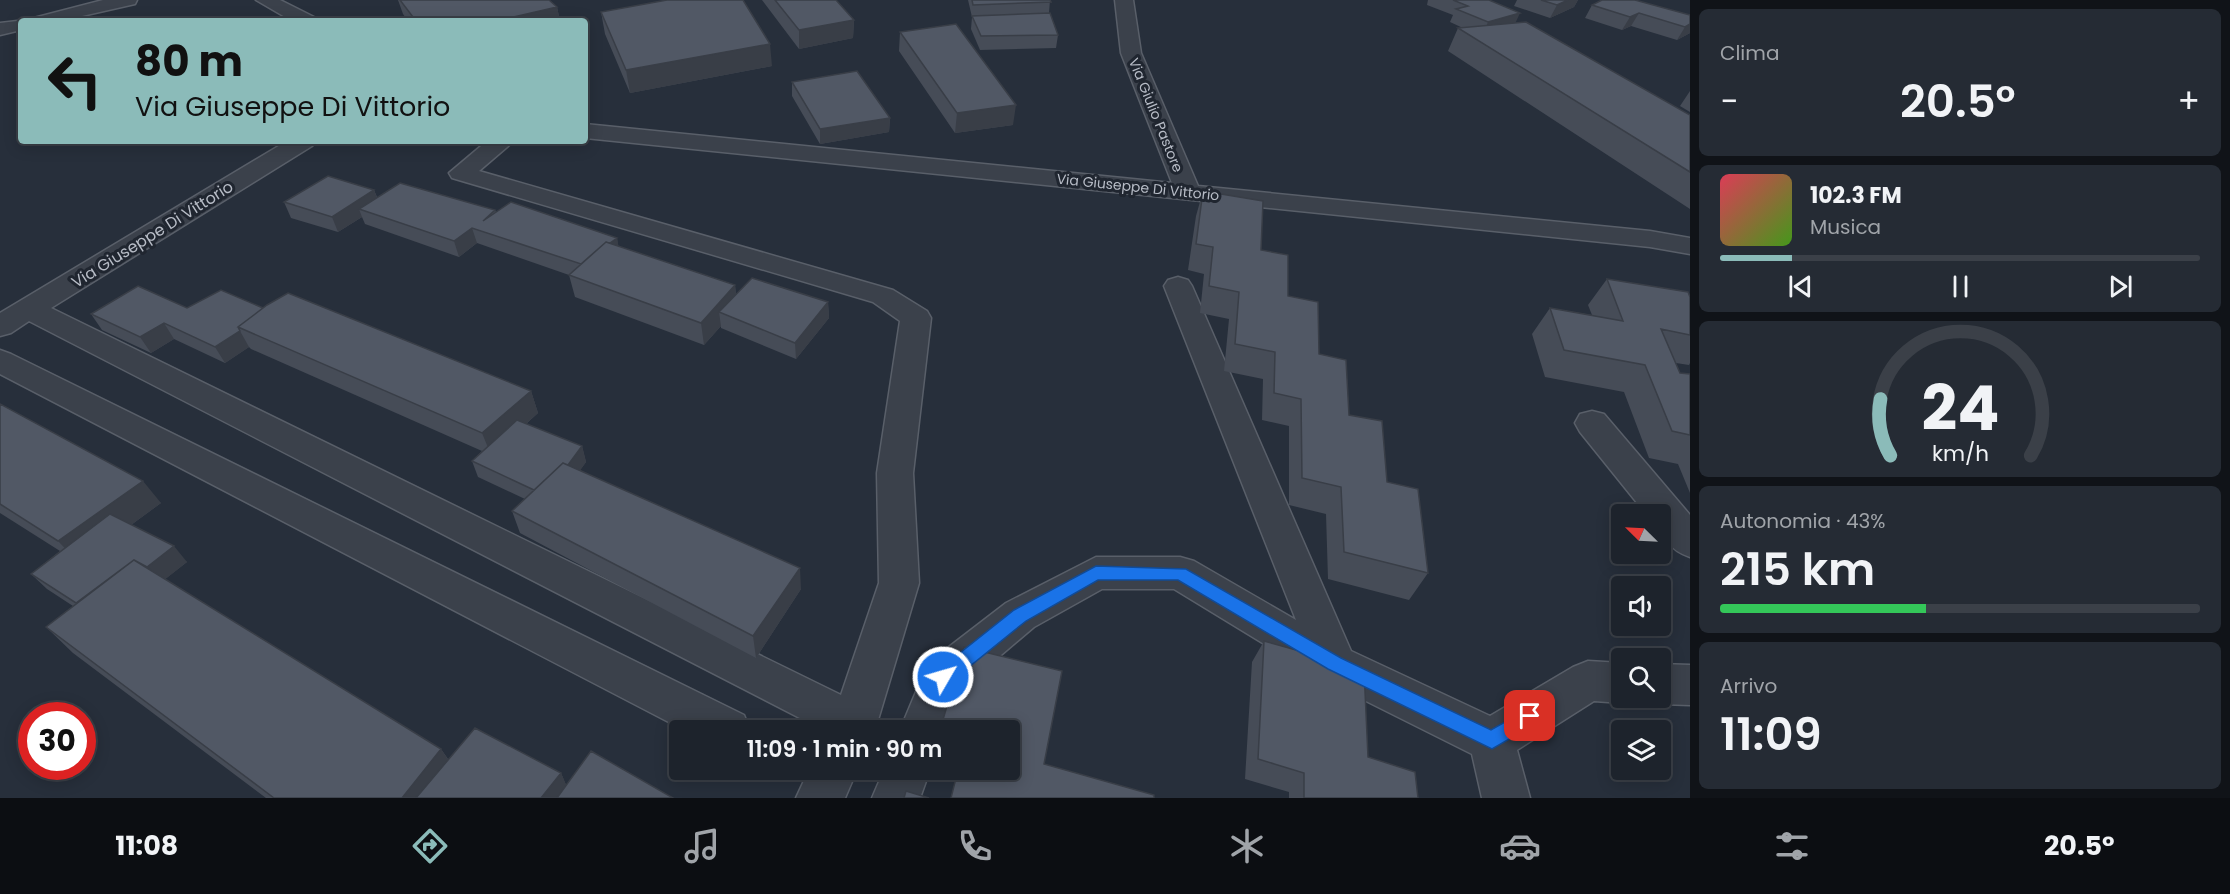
<!DOCTYPE html>
<html lang="it">
<meta charset="utf-8">
<style>
body{margin:0;font-family:Poppins,sans-serif;background:#252b34;color:#f1f3f6;height:100vh;display:flex;flex-direction:column;font-size:22px;white-space:nowrap}
*{box-sizing:border-box;margin:0}
p{font-size:20px;color:#a0a4a9}
.icon{flex:none;width:33px;height:33px;fill:none;stroke:currentColor;stroke-width:2;stroke-linecap:round;stroke-linejoin:round}
.map{position:relative;flex:1;overflow:hidden}
.sheet{display:flex;flex-direction:column;gap:9px;padding:9px;background:#101318;width:540px}
.sheet>*{flex:none}
.top-card{position:absolute;left:18px;top:18px;width:570px;height:126px;border-radius:6px;box-shadow:0 3px 15px #0003,0 0 0 2px #3b4048;background:#8bbbb9;color:#111;overflow:hidden}
.needle{width:39px;rotate:294deg}
.buttons{position:absolute;left:1611px;top:504px;display:grid;gap:12px}
.buttons a{display:grid;place-items:center;width:60px;height:60px;border-radius:6px;background:#1d232c;box-shadow:0 3px 15px #0003,0 0 0 2px #3b4048;font-size:30px}
.speed{position:absolute;left:18px;top:702px;display:flex;gap:12px;font-size:30px;font-weight:700;text-align:center}
.speed>*{display:grid;place-content:center;width:78px;height:78px;border-radius:50%;background:#1d232c;box-shadow:0 3px 15px #0003,0 0 0 2px #3b4048;line-height:1}
.speed .limit{border:9px solid #d22;background:#fff;color:#111}
.pin{position:absolute;display:grid;place-items:center;width:51px;height:51px;color:#fff;margin:-26px;border-radius:12px;box-shadow:0 3px 9px #0006}
.me{position:absolute;width:66px;margin:-33px;rotate:52deg;stroke-linejoin:round;filter:drop-shadow(0 0 4px #0008)}
.turn{display:flex;align-items:center;gap:21px;height:126px;padding:0 18px;font-size:27px}
.turn .icon{width:78px;height:78px;stroke-width:2.5}
.turn b{display:block;font-size:42px;line-height:51px}
.big{font-size:45px;font-weight:600;line-height:1.1}
.sheet .card{flex:1;display:flex;flex-direction:column;justify-content:center;gap:9px;min-width:0;padding:0 21px;border-radius:9px;background:#252b34}
.sheet .dial{align-items:center;gap:0}
.dial svg{height:156px;overflow:visible;fill:none;stroke:#3b4048;stroke-width:7;stroke-linecap:round;text-anchor:middle}
.dial text{fill:#f1f3f6;stroke:none}
.song{display:flex;align-items:center;gap:18px}
.cover{width:72px;height:72px;border-radius:9px;background:linear-gradient(135deg,hsl(350 70% 55%),hsl(100 70% 35%))}
.played{height:6px;border-radius:3px;background:linear-gradient(90deg,#8bbbb9 15%,#3b4048 15%)}
.keys{display:flex;justify-content:space-around;direction:ltr}
.heat{display:flex;justify-content:space-between;align-items:center;font-size:33px;direction:ltr}
.charge{height:9px;border-radius:4px;background:linear-gradient(90deg,#34c759 43%,#3b4048 0)}
.trip{position:absolute;left:669px;top:720px;width:351px;height:60px;border-radius:6px;background:#1d232c;box-shadow:0 3px 15px #0003,0 0 0 2px #3b4048;font-weight:600;line-height:60px;text-align:center}
.menu{display:flex;height:96px;justify-content:space-around;align-items:center;background:#0c0e12;color:#a0a4a9}
.menu .icon{width:42px;height:42px}
.menu .selected{color:#8bbbb9}
.menu b{font-size:27px;color:#f1f3f6}
main{display:flex;flex:1;min-height:0}
.map>svg:first-child{display:block}
</style>
<main>
<div class="map">
<svg width="1690" height="798" viewBox="0 0 1690 798">
<rect width="100%" height="100%" fill="#272f3b"/>
<g fill="none" stroke-linecap="round" stroke-linejoin="round">
<defs>
<path id="minor" d="M103,0H137L135,4L60,21H21V30L0,35V23L26,20Z
M256,0H280L314,17L317,21H292Z
M1115,0H1133L1141,53L1198,186L1650,231L1690,238V254L1650,247L585,138V124L1172,183L1121,53Z
M287,141H316L312,146L51,308L841,695L879,583L877,473L900,321L873,302L452,178L449,173L487,141H514L479,171L893,290L927,311L931,318L913,473L919,583L875,730H823L29,321L11,333L0,336V313Z
M1178,277L1188,280L1192,286L1351,651L1490,716L1573,667L1588,661L1622,663V698H1636L1622,703L1594,701L1517,750L1530,798H1482L1472,754L1320,678L1174,589H1102L1034,627L960,690L944,730H900L928,663L1006,603L1096,557H1180L1194,561L1296,620L1164,286L1168,280Z
M0,350L11,354L744,715L750,730H684L0,374Z
M1592,411L1604,414L1690,515V557C1669,550 1660,536 1660,514H1646L1580,432L1575,423L1580,414Z
M1660,664L1690,665V705L1660,704L1645,698H1660Z
M809,770H857L845,798H796Z
M884,770H930L920,798H872Z"/>
</defs>
<use href="#minor" stroke="#595f69" stroke-width="3"/>
<use href="#minor" fill="#3b414b" fill-rule="evenodd"/>
</g>
<path fill="#464c57" d="M398,0H549L557,7L560,21H408L403,14Z
M762,0H836L854,20L853,38L799,49Z
M968,0H1050L1049,13L1058,35L1056,48L980,50L971,29L972,17Z
M1428,0H1489L1515,23L1690,115V209L1448,51L1458,28H1463L1450,22L1453,15L1427,5Z
M1516,0H1578L1574,7L1550,18L1514,6L1517,0Z
M1592,5L1690,15V33L1677,40L1631,26L1622,30L1585,18Z
M601,12L772,66L630,93L605,34Z
M900,32L1013,125L955,133L899,51Z
M792,82L890,118L889,132L820,144L792,96Z
M1690,91V112L1680,106Z
M374,190L377,197L495,210L496,212L617,238L618,246L735,285L736,295L828,302L829,318L796,359L721,328V326L704,345L575,297L569,275L477,243L459,257L365,224L362,217L338,232L291,218L284,202Z
M1203,191L1261,250L1288,296L1319,354L1349,415L1387,482L1428,573L1409,600L1328,579L1326,514L1289,505V426L1262,420L1263,379L1224,371L1229,319L1200,313L1204,274L1188,270L1196,216Z
M1607,279L1690,297V363L1689,365L1676,363L1680,373L1690,374V493L1678,464L1649,458L1624,392L1545,377L1532,334L1550,308L1592,315L1588,305Z
M187,308H263L531,391L538,413L526,424L582,446L586,462L580,470L801,589L756,658L520,533L512,511L525,499L478,477L472,461L482,451L251,349L249,347L225,363L174,339L151,353L102,330L91,314Z
M0,404L161,503L131,525L187,562L165,579L441,749L448,759L561,773L566,785L673,798H266L73,653L46,627L73,606L47,589L31,574L60,551L0,513Z
M1264,641L1368,757L1418,798H1289V792L1245,779L1252,662Z"/>
<path fill="#393e47" d="M1568,0H1578L1574,7L1550,18L1557,5Z
M557,7L560,21H496Z
M1520,13L1514,26L1482,36L1488,22Z
M1639,13L1631,26L1622,30L1630,17Z
M854,20L853,38L799,49V30Z
M1690,24V33L1677,40L1685,27Z
M770,44L772,66L630,93L626,70Z
M1016,105L1013,125L955,133L957,113Z
M890,118L889,132L820,144V129Z
M374,190L380,206L359,209L362,217L338,232L332,217Z
M472,228L477,243L459,257L454,241Z
M617,238L620,254L582,265Z
M735,285L737,307L719,312L721,326L704,345L701,323Z
M828,302L829,318L796,359L795,343Z
M164,323L174,339L151,353L140,337Z
M240,331L249,347L225,363L215,347Z
M531,391L538,413L491,455L482,433Z
M582,446L586,462L570,485L536,491Z
M143,481L161,503L79,563L58,541Z
M174,546L187,562L105,627L90,612Z
M800,568L801,589L756,658L753,636Z
M441,749L457,773L437,798H402Z
M561,773L567,787L559,798H541Z"/>
<path fill="#515865" stroke="#393e47" stroke-width="1.5" d="M400,0H549L557,7L496,21H416Z
M667,0H743L770,44L626,70L601,12Z
M775,0H836L854,20L799,30Z
M972,0H1050L1051,2L973,5Z
M1453,0H1489L1520,13L1488,22L1456,9L1468,6Z
M1541,0H1568L1557,5Z
M1602,0H1635L1690,15V24L1685,27L1639,13L1630,17L1592,5Z
M1050,13L1058,35L981,36L972,16Z
M1526,22L1690,115V172L1458,28Z
M956,24L1016,105L957,113L900,32Z
M857,71L890,118L820,129L792,82Z
M328,176L374,190L332,217L284,202Z
M400,183L495,210L483,221L511,202L617,238L610,243L606,242L581,264L472,228L454,241L359,209Z
M1203,191L1263,201L1261,250L1288,255V296L1318,302L1319,354L1346,360L1349,415L1382,421L1387,482L1418,489L1428,573L1344,552L1341,487L1302,478L1301,399L1274,393L1275,352L1235,344L1239,292L1209,286L1213,247L1196,244Z
M606,242L735,285L701,323L569,275Z
M752,278L828,302L795,343L719,312Z
M1607,279L1688,292L1690,297V335L1661,329L1680,373L1690,374V435L1672,431L1645,365L1564,350L1550,308L1623,321Z
M138,286L187,308L221,290L263,308L238,327L240,331L215,347L164,323L140,337L91,314Z
M288,293L531,391L482,433L238,327L267,305Z
M0,404L143,481L58,541L0,504Z
M517,420L582,446L568,465L563,463L534,490L472,461Z
M563,463L800,568L753,636L512,511Z
M110,514L174,546L147,567L134,560L76,603L31,574Z
M134,560L441,749L402,798H274L46,627Z
M1264,641L1364,669L1368,757L1415,772L1418,798H1304V773L1258,759Z
M964,647L1062,671L1044,764L1154,795V798H951L958,770H1010V730H940Z
M475,728L561,773L541,798H416Z
M591,751L673,798H557Z
M906,791L929,798H904Z"/>
<path fill="#1a73e8" stroke="#114b97" stroke-width="1.5" d="M1096,566L1186,569L1341,658L1491,730L1530,708L1537,710L1540,716L1537,723L1492,749L1328,669L1178,580H1098L1026,621L949,683L943,685L936,683L934,677L936,672L1014,610Z"/>
<g text-anchor="middle" stroke-width="6" stroke-linejoin="round" paint-order="stroke">
<g font-size="14" fill="#b7bcc6" stroke="#202630">
<text transform="translate(1156 115) rotate(68)" y="5">Via Giulio Pastore</text>
<text transform="translate(1138 187) rotate(6)" y="5">Via Giuseppe Di Vittorio</text>
</g>
<g font-size="16" fill="#b7bcc6" stroke="#202630">
<text transform="translate(152 234) rotate(-32)" y="6">Via Giuseppe Di Vittorio</text>
</g>
</g>
</svg>
<div class="buttons">
<a><svg class="needle" viewBox="-14 -14 28 28"><path d="M0-13l5 13h-10z" fill="#e53935"/><path d="M0 13l5-13h-10z" fill="#a0a4a9"/></svg></a>
<a><svg class="icon" aria-label="sound" viewBox="0 0 24 24"><path d="M4 9h4l5-4v14l-5-4H4zM17 9q2 3 0 6"/></svg></a>
<a><svg class="icon" aria-label="search" viewBox="0 0 24 24"><circle cx="10" cy="10" r="6"/><path d="M15 15l6 6"/></svg></a>
<a><svg class="icon" aria-label="layers" viewBox="0 0 24 24"><path d="M12 4l9 5-9 5-9-5zM3 14l9 5 9-5"/></svg></a>
</div>
<div class="speed"><div class="limit">30</div></div>
<div class="pin" style="left:1530px;top:716px;background:#d93025"><svg class="icon" aria-label="arrive" viewBox="0 0 24 24"><path d="M6 21V4h12l-3 4 3 4H6"/></svg></div>
<svg class="me" style="left:943px;top:677px" viewBox="-20 -20 40 40"><circle r="17" fill="#1a73e8" stroke="#fff" stroke-width="3"/><path d="M0-11L8 9 0 5-8 9z" fill="#fff"/></svg>
<div class="trip">11:09 · 1 min · 90 m</div>
<div class="top-card">
<div class="turn"><svg class="icon" aria-label="left" viewBox="0 0 24 24"><path d="M17 20v-9H6M10 6l-5 5 5 5"/></svg><div><b>80 m</b>Via Giuseppe Di Vittorio</div></div>
</div>
</div>
<section class="sheet">
<div class="card"><p>Clima</p>
<div class="heat"><a>−</a><b class="big">20.5°</b><a>+</a></div>
</div>
<div class="card">
<div class="song"><i class="cover"></i><div><b>102.3 FM</b><p>Musica</p></div></div>
<div class="played"></div>
<div class="keys"><svg class="icon" aria-label="previous" viewBox="0 0 24 24"><path d="M18 5L8 12l10 7zM5 5v14"/></svg><svg class="icon" aria-label="pause" viewBox="0 0 24 24"><path d="M8 5v14M16 5v14"/></svg><svg class="icon" aria-label="next" viewBox="0 0 24 24"><path d="M6 5l10 7-10 7zM19 5v14"/></svg></div>
</div>
<div class="card dial"><svg viewBox="0 0 100 80">
<path d="M14 69A42 42 0 1 1 86 69"/>
<path d="M14 69A42 42 0 0 1 9 40" stroke="#8bbbb9"/>
<text x="50" y="56" font-size="32" font-weight="700">24</text>
<text x="50" y="72" font-size="11">km/h</text>
</svg></div>
<div class="card"><p>Autonomia · 43%</p><b class="big">215 km</b><div class="charge"></div></div>
<div class="card"><p>Arrivo</p><b class="big">11:09</b></div>
</section>
</main>
<nav class="menu">
<b>11:08</b>
<svg class="icon selected" aria-label="directions" viewBox="0 0 24 24"><path d="M12 3l9 9-9 9-9-9zM9 14v-3h6M13 9l2 2-2 2"/></svg>
<svg class="icon" aria-label="music" viewBox="0 0 24 24"><path d="M9 18V5l10-2v13"/><circle cx="6" cy="18" r="3"/><circle cx="16" cy="16" r="3"/></svg>
<svg class="icon" aria-label="phone" viewBox="0 0 24 24"><path d="M5 4h4l2 5-3 2q2 4 5 5l2-3 5 2v4C11 20 4 13 5 4z"/></svg>
<svg class="icon" aria-label="climate" viewBox="0 0 24 24"><path d="M12 3v18M4 7l16 10M4 17L20 7"/></svg>
<svg class="icon" aria-label="car" viewBox="0 0 24 24"><path d="M5 17H2v-5l4-1 3-4h7l3 4 3 1v5h-3M9 17h6M6 11h13"/><circle cx="7" cy="17" r="2"/><circle cx="17" cy="17" r="2"/></svg>
<svg class="icon" aria-label="filters" viewBox="0 0 24 24"><path d="M4 7h16M4 17h16"/><circle cx="9" cy="7" r="2"/><circle cx="15" cy="17" r="2"/></svg>
<b>20.5°</b>
</nav>
